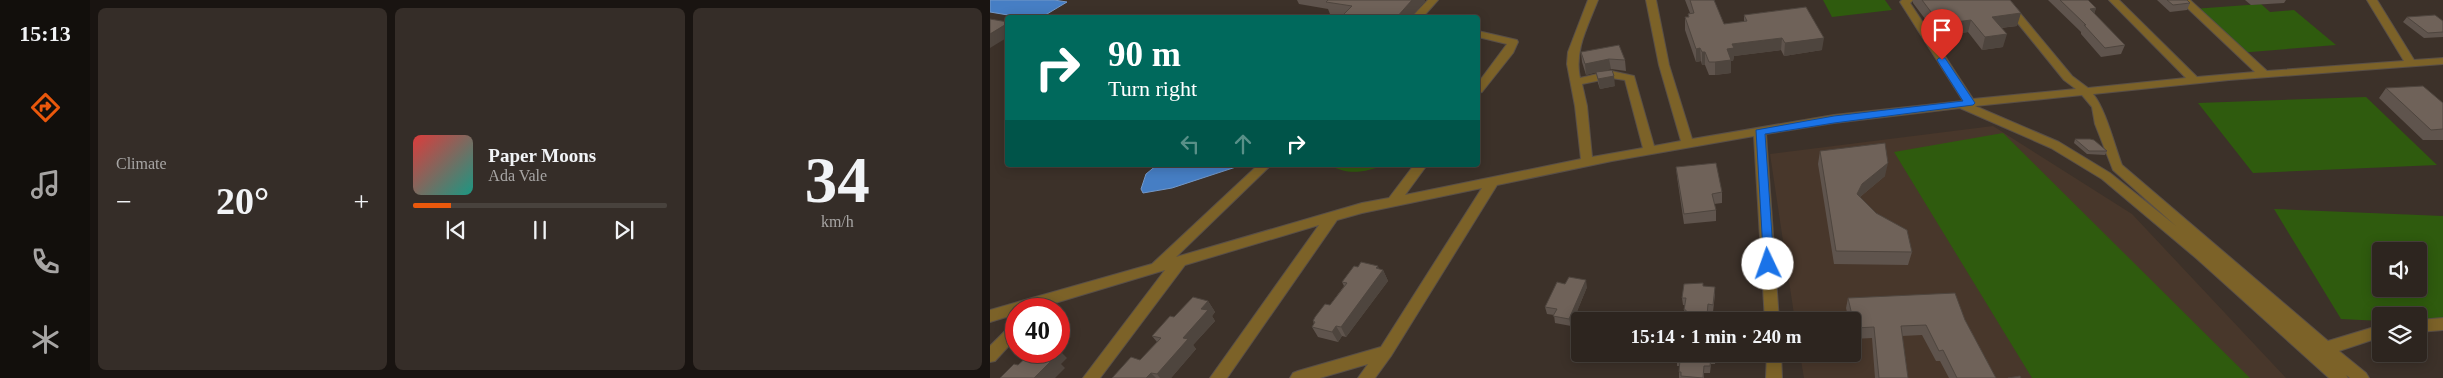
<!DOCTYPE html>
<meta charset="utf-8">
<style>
body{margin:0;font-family:Georgia,serif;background:#352d28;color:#f1f3f6;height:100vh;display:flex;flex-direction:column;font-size:19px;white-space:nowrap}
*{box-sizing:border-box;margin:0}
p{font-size:16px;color:#a7a5a4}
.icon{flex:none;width:28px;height:28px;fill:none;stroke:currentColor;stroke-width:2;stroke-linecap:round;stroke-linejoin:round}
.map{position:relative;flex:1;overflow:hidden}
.drawer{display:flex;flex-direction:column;gap:8px;padding:8px;background:#191411;width:900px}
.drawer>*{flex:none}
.hud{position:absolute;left:15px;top:15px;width:475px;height:152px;border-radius:5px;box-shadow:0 2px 12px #0003,0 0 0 1px #48423d;background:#00695c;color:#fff;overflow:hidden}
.tools{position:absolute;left:1382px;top:242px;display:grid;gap:10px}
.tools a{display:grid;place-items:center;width:55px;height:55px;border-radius:5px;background:#2d251f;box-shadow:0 2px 12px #0003,0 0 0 1px #48423d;font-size:25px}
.speed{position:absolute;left:15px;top:298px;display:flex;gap:10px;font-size:25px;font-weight:700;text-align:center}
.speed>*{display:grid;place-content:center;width:65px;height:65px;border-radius:50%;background:#2d251f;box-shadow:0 2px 12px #0003,0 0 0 1px #48423d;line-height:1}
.speed .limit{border:8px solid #d22;background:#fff;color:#111}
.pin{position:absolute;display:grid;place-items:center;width:42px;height:42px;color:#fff;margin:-51px -21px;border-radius:50% 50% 50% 0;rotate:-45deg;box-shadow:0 0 5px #0007}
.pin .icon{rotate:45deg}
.me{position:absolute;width:55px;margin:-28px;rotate:357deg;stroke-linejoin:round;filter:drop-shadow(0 0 4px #0008)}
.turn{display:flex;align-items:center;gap:18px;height:105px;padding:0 20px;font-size:22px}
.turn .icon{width:65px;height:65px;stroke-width:2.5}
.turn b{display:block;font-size:35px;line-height:42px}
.lanes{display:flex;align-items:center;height:48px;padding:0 20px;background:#0003;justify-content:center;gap:25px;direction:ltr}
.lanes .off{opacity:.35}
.big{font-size:38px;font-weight:600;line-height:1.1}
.drawer .widget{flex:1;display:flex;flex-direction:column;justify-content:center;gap:8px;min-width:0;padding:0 18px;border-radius:8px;background:#352d28}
.drawer .dial{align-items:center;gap:0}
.dial b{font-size:65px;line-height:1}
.song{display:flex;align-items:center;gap:15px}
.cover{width:60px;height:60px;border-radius:8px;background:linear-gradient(135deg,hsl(0 70% 55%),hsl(170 70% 35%))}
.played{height:5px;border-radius:2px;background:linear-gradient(90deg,#ea580c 15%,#48423d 15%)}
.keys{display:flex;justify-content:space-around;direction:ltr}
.heat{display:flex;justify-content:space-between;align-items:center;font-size:28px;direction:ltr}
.drawer .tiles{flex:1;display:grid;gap:8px;grid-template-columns:repeat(3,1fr)}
.trip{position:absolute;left:581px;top:312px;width:290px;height:50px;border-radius:5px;background:#2d251f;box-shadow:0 2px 12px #0003,0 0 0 1px #48423d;font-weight:600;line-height:50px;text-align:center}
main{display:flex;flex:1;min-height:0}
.tab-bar{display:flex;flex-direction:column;width:90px;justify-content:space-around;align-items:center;background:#120f0c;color:#a7a5a4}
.tab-bar .icon{width:35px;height:35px}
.tab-bar .on{color:#ea580c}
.tab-bar b{font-size:22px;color:#f1f3f6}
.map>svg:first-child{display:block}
</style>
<main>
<nav class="tab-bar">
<b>15:13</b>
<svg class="icon on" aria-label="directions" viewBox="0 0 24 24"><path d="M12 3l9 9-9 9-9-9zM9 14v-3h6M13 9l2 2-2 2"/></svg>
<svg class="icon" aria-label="music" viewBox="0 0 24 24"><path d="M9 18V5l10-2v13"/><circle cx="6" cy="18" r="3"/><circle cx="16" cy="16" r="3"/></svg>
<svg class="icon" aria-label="phone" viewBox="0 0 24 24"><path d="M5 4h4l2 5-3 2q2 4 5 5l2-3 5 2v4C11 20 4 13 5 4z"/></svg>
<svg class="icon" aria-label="climate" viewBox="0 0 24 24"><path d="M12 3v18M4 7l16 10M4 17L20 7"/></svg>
</nav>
<section class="drawer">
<div class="tiles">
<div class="widget"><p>Climate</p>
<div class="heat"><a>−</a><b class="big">20°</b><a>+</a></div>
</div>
<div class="widget">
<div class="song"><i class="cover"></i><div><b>Paper Moons</b><p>Ada Vale</p></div></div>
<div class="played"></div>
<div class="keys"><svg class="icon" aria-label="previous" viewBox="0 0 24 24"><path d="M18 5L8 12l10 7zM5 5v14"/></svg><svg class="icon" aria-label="pause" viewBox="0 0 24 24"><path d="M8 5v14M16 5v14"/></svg><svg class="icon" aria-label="next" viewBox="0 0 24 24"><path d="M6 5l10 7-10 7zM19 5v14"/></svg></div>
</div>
<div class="widget dial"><b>34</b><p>km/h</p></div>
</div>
</section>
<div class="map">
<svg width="1453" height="378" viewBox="0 0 1453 378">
<rect width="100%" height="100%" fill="#3c3129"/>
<path fill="#48372b" d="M1003,126L1142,214L1296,378H814L810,354H862V321H805L780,154Z"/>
<path fill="#2f5b0e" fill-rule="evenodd" d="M833,0H895L902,10L842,17Z
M1271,4L1280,12L1304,10L1346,45L1248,53L1203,9Z
M1376,97L1447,165L1263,173L1208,103Z
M1013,133L1260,378H1042L904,152Z
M340,165H395C376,172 358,176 340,165Z
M1284,209L1453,216V324L1429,322V316H1391V321L1351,319ZM1391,251H1429V289H1391Z"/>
<path fill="#467ec4" stroke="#7398c8" d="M0,0H64L77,2L52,17H30L0,12Z
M167,165H252L182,188L153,193L151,189L156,174Z"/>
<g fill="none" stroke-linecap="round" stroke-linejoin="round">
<defs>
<path id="minor" d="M438,0H448L432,18H421Z
M598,0H608C598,26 584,50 590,78L621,71L644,76L664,146L691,141L669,65L656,0H666L679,65L702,139L844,115L973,101L910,2L912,0H923L920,3L983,99L1086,89L1074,80L1009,0H1019L1082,76L1098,88L1196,78L1119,0H1129L1207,77L1265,72L1189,0H1200L1277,71L1414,61L1377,0H1387L1424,60L1453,58V64L1239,80L1103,94C1116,110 1124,144 1132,165L1338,341L1391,325V337L1349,351L1376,373L1379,378H1360L1356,375L1358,378H1339L1206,258L1112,179L1061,148L970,108L844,123L776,134L789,321H775L764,136L622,161L507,185L401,356L385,378H368L378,364L330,378H300L303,373L308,371L391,347L492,188L372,213L347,220L237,378H220L329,225L195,265L110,378H93L175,270L45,309H26V314L0,322V310L162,264L268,165H281L186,257L372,203L399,198L424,165H437L415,195L591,159L585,106L577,64L578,52ZM621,78L635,80L653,148L602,157L597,106L592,84ZM1092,95L1102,107L1105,124L1123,170L1186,226L1120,173L1069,142L985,106Z
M488,31L527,40L528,42L523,53L492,92L488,93V83L517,44L488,37Z
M1453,318V330L1429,332V320Z
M26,323V338L5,361L0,362V346L21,325Z
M777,354H791L792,378H776Z"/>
</defs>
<use href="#minor" stroke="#594f47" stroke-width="2"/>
<use href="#minor" fill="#7c6228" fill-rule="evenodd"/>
</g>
<path fill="#5f544d" d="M307,0H434L435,1L420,18H350L351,16L340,14L338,9L309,4Z
M695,0H724L734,24L754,22V15L832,50L794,56L791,50L744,56L743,61H741V73L725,75H719L715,65H712L711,61L706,62L695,30V17H698V14L700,13Z
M923,0H1020L1027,26L1011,28L1013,47L992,50L978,32L948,36L923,3Z
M1058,0H1098L1106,8L1104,14L1135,45L1131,54L1111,57L1091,34V32Z
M1167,0H1197L1200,3L1197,10L1180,12Z
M1255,0H1296L1294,3L1261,5Z
M1417,17L1453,21V37L1434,38L1413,22Z
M591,52L635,60L636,71L621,69L607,72L625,86L610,89L608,83L606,72L596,75L592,62Z
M1396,88L1453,103V140H1433L1389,98Z
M1085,139L1117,151L1115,155L1097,154L1084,143Z
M830,151L895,176L870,197L922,252L918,265L844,264L828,164Z
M686,167L732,192V203L724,204L726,210V221L694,224L687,177Z
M389,269L393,270L398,281L356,337L352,336L348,342L328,337L322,327L324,324L323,321L340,305L354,286L352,282Z
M714,286L725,294L723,312H718L717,321H696V317H694V310L695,305H693L692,298Z
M597,287L581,326L565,323L564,315L557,314L555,307Z
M858,298L975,320L1006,378H959L950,361H946L932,335L912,336L918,378H885L882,338L863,339L862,321H859L856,308Z
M218,301L225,312L222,316L225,321L203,345L206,349L181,378H122L150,360L167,342L162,336L184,317Z
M687,354H726L725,364H721L720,373H714V378H689V366H687Z"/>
<path fill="#4e453e" d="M422,0H434L435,1L420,18H406Z
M1106,8L1103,17L1100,9Z
M1031,13L1027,26L999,29L1002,17Z
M981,20L978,32L948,36L950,24Z
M18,23V37L0,48V34Z
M1017,34L1013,47L992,50L995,37Z
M792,38L791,50L744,56L743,61H741V73L725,75V62L742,44Z
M834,38L832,50L794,56L795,43Z
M710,48L711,61L706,62V49Z
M712,52H715V65H712Z
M619,59L621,69L596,75L595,64Z
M624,76L625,86L610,89L608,79Z
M898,163L895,176L870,197L867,194L872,184Z
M388,266L391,273L393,270L398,281L356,337L351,327Z
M596,280L597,287L581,326L579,319Z
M218,301L225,312L222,316L225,321L203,345L206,349L181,378H170L167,374L193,338L211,309Z
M346,326L352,336L348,342L342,332Z
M69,350L77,358L71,364L75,368L65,378H44L58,356L63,351H69Z
M161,373L166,378H156Z"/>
<path fill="#6f6259" stroke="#4e453e" d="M338,0H422L406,18L389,17L388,18H350L362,6L336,2Z
M700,0H724L734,24L757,21L754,15L816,7L834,38L795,43L792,38L742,44L744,48L737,49L741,60L725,62H719L715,52H712L710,48L706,49L695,17H699L698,14L704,13Z
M932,0H1020L1031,13L1002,17L1017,34L995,37L981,20L950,24Z
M1070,0H1098L1106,8L1100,9L1135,45L1115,48L1094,25H1096Z
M1177,0H1197L1200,3L1183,5Z
M1445,15L1453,21V32L1438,33L1417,17Z
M0,19L18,22V23L0,34Z
M629,45L635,60L619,59L595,64L591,52Z
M622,70L624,76L608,79L606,72Z
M1433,86L1453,103V129L1441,130L1396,88Z
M1085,139H1100L1104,140L1117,151H1099Z
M895,143L898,163L872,184L867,194L886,213L917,230L922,252L846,251L830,151Z
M726,163L732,192L722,194L726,210L694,214L686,167Z
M371,262L388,266L386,268L393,270L351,327L346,326L342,332L322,327L325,322L323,321L325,317L335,304L340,305L357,283L352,282L364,266L368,267Z
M579,277L596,280L579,319L563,316L567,309L555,307L567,282L575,284Z
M713,283V286L725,287L723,305L718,304L717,315L696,314V310H694L696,298H692L694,284Z
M965,293L975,320L1006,378H967L953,350L949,351L936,325L911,326L918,378H889L884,327L865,328L858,298Z
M203,297L218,301L211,309L218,310L193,338L198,339L167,374L161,373L156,378H122L141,357L150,360L171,338L162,336L180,316L184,317Z
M43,351H63L58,356L64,358L44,378H10L24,364L28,365Z
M687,354H726L725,357H721L720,366H714L713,378L691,376V372H689L690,359L687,358Z
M1030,376L1031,378H1018Z"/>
<path fill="#1a73e8" stroke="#114b97" d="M949,58H955L985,103L983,105L844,123L775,134L784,264L778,269L774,268L766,130L844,116L973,101L947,60Z"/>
</svg>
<div class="tools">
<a><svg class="icon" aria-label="sound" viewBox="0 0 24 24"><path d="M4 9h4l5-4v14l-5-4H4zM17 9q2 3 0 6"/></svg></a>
<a><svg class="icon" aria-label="layers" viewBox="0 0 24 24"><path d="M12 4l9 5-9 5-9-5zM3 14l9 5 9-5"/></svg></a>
</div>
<div class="speed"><div class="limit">40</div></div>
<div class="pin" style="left:952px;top:60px;background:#d93025"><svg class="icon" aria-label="arrive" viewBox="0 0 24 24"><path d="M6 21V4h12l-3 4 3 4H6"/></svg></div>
<svg class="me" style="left:778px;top:264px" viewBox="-20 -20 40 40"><circle r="19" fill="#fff"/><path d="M0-13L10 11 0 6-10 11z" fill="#1a73e8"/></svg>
<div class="trip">15:14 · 1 min · 240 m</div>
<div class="hud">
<div class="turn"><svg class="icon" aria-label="right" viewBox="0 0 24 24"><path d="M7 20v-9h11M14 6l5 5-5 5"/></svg><div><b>90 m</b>Turn right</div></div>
<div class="lanes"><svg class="icon off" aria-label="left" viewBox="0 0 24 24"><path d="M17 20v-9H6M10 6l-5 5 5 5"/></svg><svg class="icon off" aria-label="ahead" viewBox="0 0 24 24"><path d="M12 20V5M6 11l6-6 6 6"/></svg><svg class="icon" aria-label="right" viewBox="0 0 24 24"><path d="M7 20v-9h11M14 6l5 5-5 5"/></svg></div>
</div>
</div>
</main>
